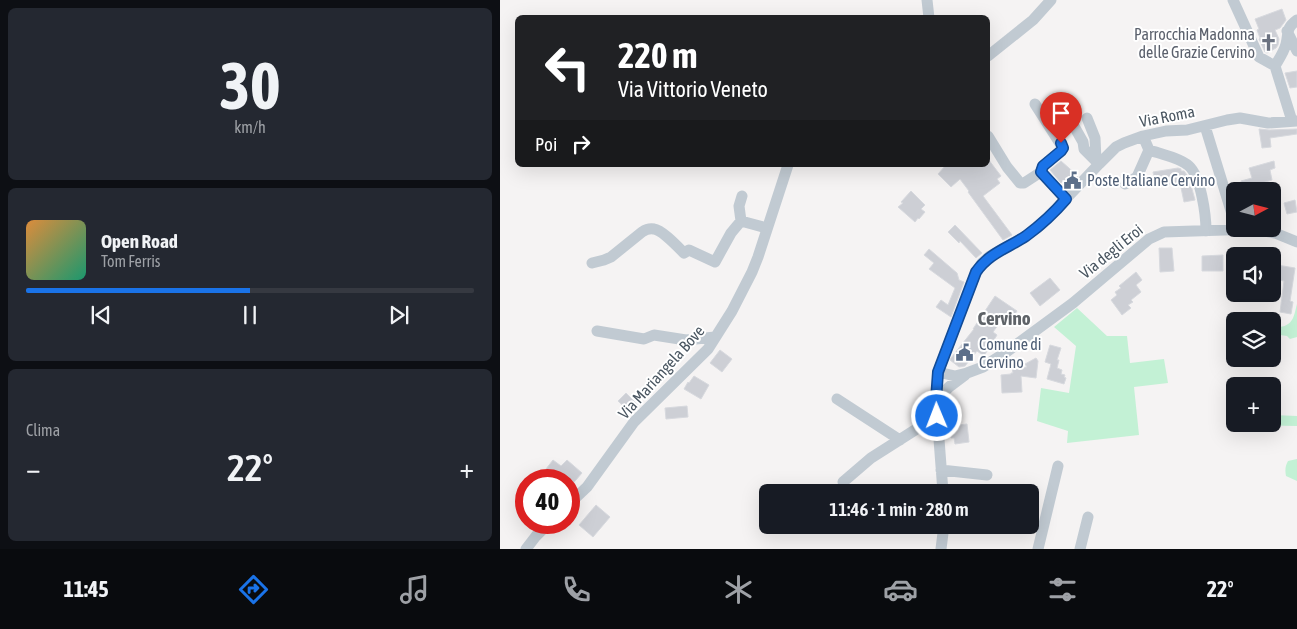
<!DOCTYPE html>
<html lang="it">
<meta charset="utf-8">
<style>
body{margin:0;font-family:"Asap Condensed",sans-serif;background:#242831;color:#f1f3f6;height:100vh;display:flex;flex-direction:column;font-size:19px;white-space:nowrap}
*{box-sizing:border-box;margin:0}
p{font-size:16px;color:#9ea1a6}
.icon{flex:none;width:28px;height:28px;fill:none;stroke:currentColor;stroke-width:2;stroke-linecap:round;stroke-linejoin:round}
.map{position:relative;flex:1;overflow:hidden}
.side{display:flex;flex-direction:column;gap:8px;padding:8px;background:#0d0f14;width:500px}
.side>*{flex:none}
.guide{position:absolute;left:15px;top:15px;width:475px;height:152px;border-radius:8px;box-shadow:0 5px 20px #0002;background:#202124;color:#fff;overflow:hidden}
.needle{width:32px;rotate:83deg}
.fabs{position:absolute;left:726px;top:182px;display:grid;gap:10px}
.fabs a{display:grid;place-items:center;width:55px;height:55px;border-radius:8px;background:#171b24;box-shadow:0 5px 20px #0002;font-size:25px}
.speed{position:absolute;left:15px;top:469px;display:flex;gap:10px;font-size:25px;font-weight:700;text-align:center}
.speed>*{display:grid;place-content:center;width:65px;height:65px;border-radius:50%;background:#171b24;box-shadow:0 5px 20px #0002;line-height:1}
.speed .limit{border:8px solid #d22;background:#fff;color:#111}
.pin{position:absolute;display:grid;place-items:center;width:42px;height:42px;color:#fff;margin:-51px -21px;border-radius:50% 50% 50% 0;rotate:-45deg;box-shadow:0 0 5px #0007}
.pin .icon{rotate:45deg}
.me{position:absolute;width:55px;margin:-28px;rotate:359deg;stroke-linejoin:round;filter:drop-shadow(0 0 4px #0008)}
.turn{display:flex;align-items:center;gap:18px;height:105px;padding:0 20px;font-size:22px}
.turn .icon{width:65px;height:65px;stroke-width:2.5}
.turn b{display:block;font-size:35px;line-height:42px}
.then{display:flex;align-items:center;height:48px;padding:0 20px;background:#0003;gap:10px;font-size:19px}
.big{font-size:38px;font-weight:600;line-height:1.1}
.side .widget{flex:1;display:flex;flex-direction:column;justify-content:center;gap:8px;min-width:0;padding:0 18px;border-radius:8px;background:#242831}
.side .dial{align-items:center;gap:0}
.dial b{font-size:65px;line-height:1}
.song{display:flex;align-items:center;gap:15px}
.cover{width:60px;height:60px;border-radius:8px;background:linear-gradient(135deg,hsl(30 70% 55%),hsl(160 70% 35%))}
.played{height:5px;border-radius:2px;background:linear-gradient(90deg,#1a73e8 50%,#363941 50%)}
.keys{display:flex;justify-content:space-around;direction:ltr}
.heat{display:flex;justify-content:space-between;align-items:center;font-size:28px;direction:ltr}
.trip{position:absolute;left:259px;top:484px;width:280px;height:50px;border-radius:8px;background:#171b24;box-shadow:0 5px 20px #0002;font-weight:600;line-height:50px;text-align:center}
.menu{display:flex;height:80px;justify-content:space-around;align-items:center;background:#090b0e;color:#9ea1a6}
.menu .icon{width:35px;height:35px}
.menu .active{color:#1a73e8}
.menu b{font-size:22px;color:#f1f3f6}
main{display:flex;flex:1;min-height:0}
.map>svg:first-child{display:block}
</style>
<main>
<section class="side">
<div class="widget dial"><b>30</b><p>km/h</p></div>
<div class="widget">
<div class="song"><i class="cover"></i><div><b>Open Road</b><p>Tom Ferris</p></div></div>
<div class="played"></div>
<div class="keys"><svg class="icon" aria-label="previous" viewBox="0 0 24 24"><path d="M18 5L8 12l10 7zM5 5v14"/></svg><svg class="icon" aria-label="pause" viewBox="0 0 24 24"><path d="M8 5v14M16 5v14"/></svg><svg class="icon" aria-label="next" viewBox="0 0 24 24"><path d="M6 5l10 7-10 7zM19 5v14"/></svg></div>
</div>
<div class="widget"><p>Clima</p>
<div class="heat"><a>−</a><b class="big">22°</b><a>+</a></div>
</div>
</section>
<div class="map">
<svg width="797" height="549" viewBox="0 0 797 549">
<rect width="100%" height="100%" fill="#f5f3f3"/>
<path fill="#c3f1d5" d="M797,304V337L790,339L787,336L780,335L777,333L780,327C794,325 794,315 797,304Z
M577,308L607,336H627L630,363L664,359L668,383L634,387L639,435L567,443L568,431L537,421L541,388L569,393L576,346L554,327Z
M773,415L797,416V426L746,425L772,424Z
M797,459V481L786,476C785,471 785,466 788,461Z"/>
<path fill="#cdcfd5" stroke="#d7d9de" d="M782,9L786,20L780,28L775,30L779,39L778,45L776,48L767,53L765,52L759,39L760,38L757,30L759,29L755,19Z
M797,71V87L790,88L785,73Z
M759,129L769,130L797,129V134L770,138L771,147L762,148Z
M488,159L501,176L497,179L500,183L483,196L512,235L503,240L468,192L469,191L460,179L451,187L438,174L446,165H488Z
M561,161L578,176L569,185L564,180L561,183L550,170Z
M774,161L775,168L770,170L772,180L752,186L753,191H744L741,181L752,178L749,168Z
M678,168L681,169V171H684L687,175L692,189L695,200L684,202L680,183L659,186L658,182H655L653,172Z
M411,191L425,205L421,209L425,212L419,219L418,218L415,222L398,207L403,203L401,202Z
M795,200L797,212L787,214L784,203Z
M455,225L482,253L476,258L460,241L459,243L448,232Z
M659,248H672L674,271L660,272Z
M429,249L457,273L459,280L464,282L451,317L436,307L441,300L448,305L455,288L429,269L434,263L424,255Z
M723,255V271H702V256Z
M777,265L795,268L790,301L793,302L791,314L780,312L784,281L774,279Z
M636,272L642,280L636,285L641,292L631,300L633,302L628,305L631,308L622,315L611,300L617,295L615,292L621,288L619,286Z
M550,278L560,290L540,306L530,293Z
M495,296L517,311L510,321L504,317L493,332L497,335L484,356L477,351L465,366L459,367L450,360L451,358L474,329H473Z
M550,345L561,348L557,360H559L557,368L562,370L561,374L565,375L564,377L566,378L564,384L547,379L551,364L545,362Z
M220,350L232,359L222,372L210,363Z
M536,358L538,361L536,378L521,376L522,392L502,393L501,375L511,374V373H513L512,368L527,367L525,364Z
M194,376L209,385L201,399L184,389L188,382L189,383Z
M126,393L138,405L131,413L118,401Z
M187,406L188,417L166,419L165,408Z
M467,424L469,442L455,444L454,438H451L450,426Z
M53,460L61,466L67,460L82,473L69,488V480H49L53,475L46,469Z
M96,505L110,517L93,537L79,525Z"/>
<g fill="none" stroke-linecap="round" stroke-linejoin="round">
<path stroke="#c1cad2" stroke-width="11" d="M427,0L429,18
M733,0L759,57L775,66
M787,31L797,51
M488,56L533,20L551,0
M558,98L583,142L584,149L599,164
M535,104L563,148L561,151L543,166L541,172
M587,118L595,138L596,161
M792,121L775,66C779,59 784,52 786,44C789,33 785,29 797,20
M705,126L735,224
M488,136L507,167L520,183H524L541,172L566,199
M643,136L649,150C661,154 680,158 689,166C701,177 706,215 706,231
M625,184L637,177L649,150
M241,221L239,206L242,196
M92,263L104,260L111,257L142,232C145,230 149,228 154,229C162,230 177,246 184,253L189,250L215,262L231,233L241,221L267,228
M97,331L144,339L154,335L186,340L215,337
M438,372L455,376L467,373L483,367L505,353L573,303L649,239L664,232L754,229L775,233L797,242
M337,399L400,440
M436,400L449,387L465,375
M441,470L487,475
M343,482L371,458L437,416
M443,492L436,400L438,372L476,272L482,263L490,256L524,237L541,225L599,164L616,147L624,143L643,136L666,131L687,130L727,120L740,118L768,123L797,121
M69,504L87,487L134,422L208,349L232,311L252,272L258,257L288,165
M26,549L36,536L50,522
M441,549L444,525
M538,549L558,466
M580,549L588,517"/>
</g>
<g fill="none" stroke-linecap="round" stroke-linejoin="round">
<defs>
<path id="route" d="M437,416L436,400L438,372L476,272C489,253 508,248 526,236C541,225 554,213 566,199L541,172L543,166L561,151L563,148L561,143"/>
</defs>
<use href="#route" stroke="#114b97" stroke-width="12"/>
<use href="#route" stroke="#1a73e8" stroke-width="9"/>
</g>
<defs>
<symbol id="church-bare" viewBox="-9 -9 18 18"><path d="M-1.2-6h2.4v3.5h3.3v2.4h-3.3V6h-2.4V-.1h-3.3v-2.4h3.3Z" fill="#6b7280" stroke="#fff" stroke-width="2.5" paint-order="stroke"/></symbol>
<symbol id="civic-bare" viewBox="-9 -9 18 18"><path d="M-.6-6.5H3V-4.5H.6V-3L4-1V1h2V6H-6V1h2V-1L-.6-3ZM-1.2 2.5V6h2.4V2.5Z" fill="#5c6f8a" stroke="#fff" stroke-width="2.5" paint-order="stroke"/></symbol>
</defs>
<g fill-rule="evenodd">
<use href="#church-bare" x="756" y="30" width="25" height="25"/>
<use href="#civic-bare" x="560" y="168" width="25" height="25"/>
<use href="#civic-bare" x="452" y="340" width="25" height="25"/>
</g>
<g text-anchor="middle" stroke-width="4" stroke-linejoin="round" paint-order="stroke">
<g font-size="16" fill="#5b616d" stroke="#fff" text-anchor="end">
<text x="755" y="40">Parrocchia Madonna<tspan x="755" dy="18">delle Grazie Cervino</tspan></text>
</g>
<g font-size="16" fill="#4a5661" stroke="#fff">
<text transform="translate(667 116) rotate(-11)" y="6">Via Roma</text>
<text transform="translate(611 251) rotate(-39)" y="6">Via degli Eroi</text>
<text transform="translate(161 372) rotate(-48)" y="6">Via Mariangela Bove</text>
</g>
<g font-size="16" fill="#4e5e75" stroke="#fff" text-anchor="start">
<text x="587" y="186">Poste Italiane Cervino</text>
<text x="479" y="350">Comune di<tspan x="479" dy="18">Cervino</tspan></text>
</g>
<g font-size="19" font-weight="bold" fill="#5f6368" stroke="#fff">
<text x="504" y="325">Cervino</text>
</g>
</g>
</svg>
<div class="fabs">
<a><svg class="needle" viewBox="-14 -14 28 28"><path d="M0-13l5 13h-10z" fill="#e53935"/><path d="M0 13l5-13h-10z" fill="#9ea1a6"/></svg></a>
<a><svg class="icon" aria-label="sound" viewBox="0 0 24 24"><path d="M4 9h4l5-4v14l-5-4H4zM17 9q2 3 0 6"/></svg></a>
<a><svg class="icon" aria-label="layers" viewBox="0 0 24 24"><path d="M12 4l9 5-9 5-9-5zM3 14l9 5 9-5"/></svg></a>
<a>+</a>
</div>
<div class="speed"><div class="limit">40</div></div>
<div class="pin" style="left:561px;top:143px;background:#d93025"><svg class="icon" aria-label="arrive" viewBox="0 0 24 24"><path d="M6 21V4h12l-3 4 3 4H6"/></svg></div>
<svg class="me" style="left:437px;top:416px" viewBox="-20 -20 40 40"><circle r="17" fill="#1a73e8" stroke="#fff" stroke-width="3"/><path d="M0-11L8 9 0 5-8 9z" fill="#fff"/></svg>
<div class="trip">11:46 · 1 min · 280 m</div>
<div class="guide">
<div class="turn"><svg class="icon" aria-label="left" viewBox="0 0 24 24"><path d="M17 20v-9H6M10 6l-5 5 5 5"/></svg><div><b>220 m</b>Via Vittorio Veneto</div></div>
<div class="then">Poi<svg class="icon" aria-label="right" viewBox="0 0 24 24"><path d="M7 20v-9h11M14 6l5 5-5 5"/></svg></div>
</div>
</div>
</main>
<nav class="menu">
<b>11:45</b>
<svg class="icon active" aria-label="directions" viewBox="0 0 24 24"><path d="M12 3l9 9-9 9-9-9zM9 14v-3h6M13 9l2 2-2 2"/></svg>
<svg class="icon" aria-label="music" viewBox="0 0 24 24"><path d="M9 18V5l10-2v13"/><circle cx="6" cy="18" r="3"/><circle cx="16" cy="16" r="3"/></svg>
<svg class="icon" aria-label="phone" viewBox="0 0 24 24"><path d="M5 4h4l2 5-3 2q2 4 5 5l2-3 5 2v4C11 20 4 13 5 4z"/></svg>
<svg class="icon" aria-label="climate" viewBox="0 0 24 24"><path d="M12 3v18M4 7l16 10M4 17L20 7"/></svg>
<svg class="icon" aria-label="car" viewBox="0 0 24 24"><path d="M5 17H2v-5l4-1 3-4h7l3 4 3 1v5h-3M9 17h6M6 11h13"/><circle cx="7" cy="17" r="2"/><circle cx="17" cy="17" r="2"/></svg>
<svg class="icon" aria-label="filters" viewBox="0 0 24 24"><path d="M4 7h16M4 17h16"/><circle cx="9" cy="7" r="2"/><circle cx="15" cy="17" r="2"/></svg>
<b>22°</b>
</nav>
